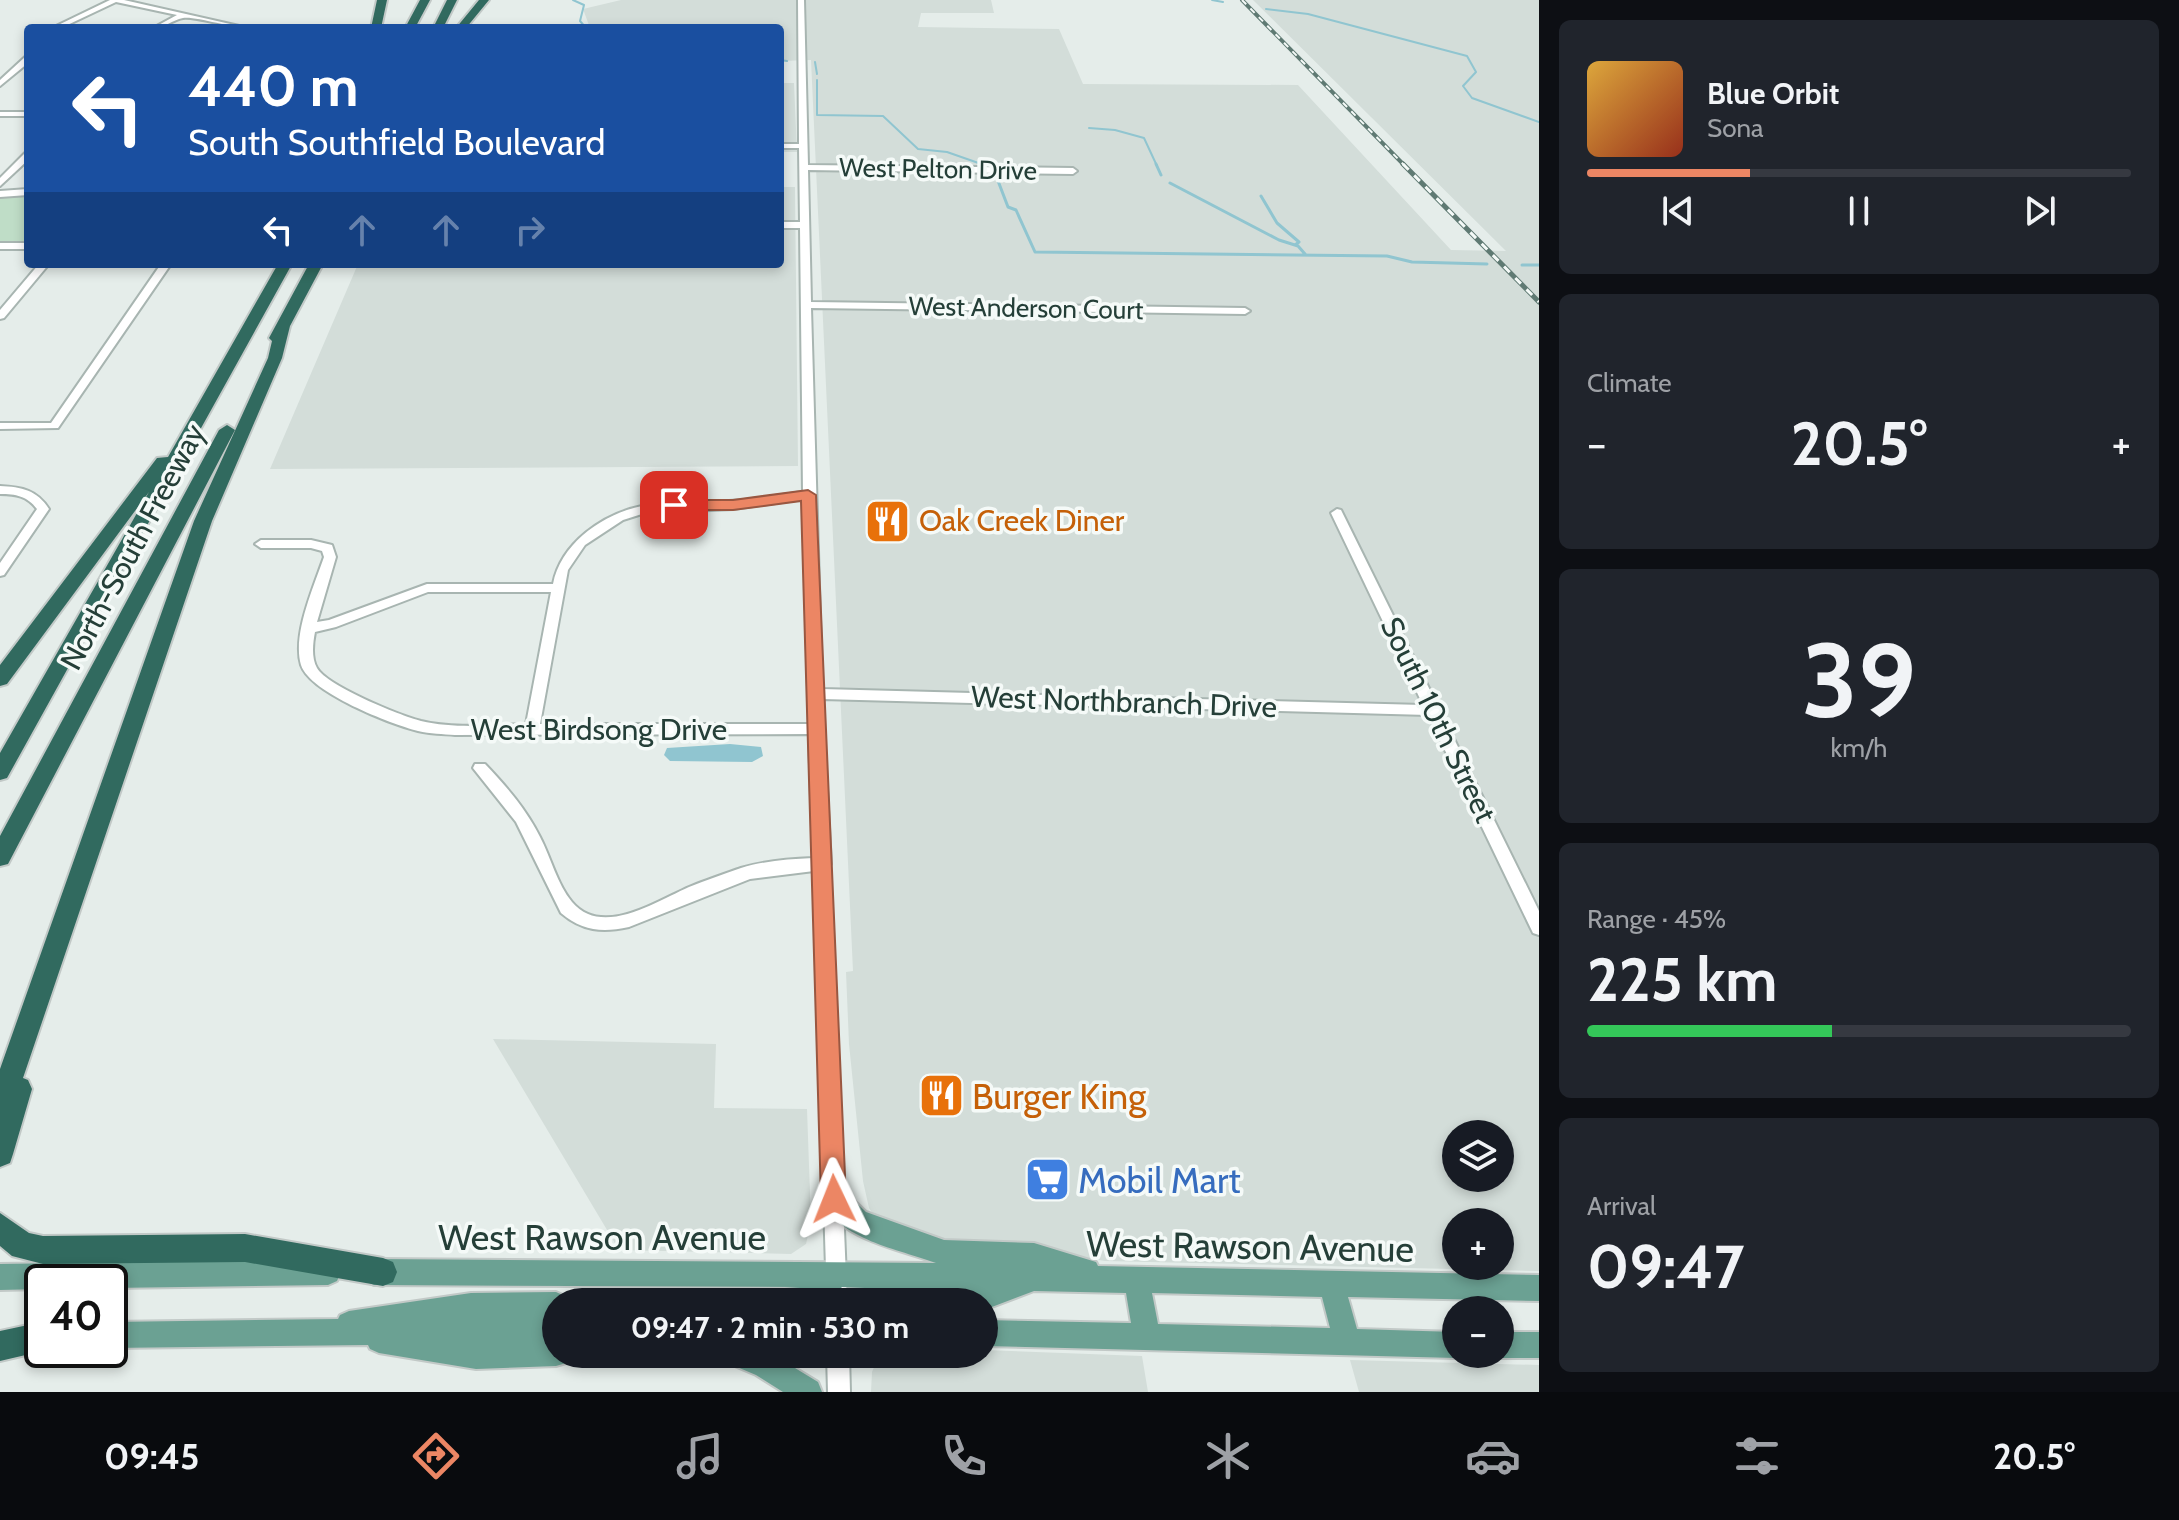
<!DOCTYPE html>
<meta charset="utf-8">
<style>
body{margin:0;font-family:Cabin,sans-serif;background:#20242c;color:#f1f3f6;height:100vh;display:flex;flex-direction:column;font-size:30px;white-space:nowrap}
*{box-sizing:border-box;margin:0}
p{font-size:26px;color:#9ea1a6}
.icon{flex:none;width:44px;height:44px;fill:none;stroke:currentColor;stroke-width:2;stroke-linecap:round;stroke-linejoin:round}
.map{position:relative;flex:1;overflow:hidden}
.details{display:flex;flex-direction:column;gap:20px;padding:20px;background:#0d0f14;width:640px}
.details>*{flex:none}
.top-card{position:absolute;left:24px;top:24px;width:760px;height:244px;border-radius:8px;box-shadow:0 4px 12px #0003;background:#1a4fa0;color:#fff;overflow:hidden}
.buttons{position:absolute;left:1442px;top:1120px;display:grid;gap:16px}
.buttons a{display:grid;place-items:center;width:72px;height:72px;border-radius:50%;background:#171b24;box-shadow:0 4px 12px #0003;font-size:40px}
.speed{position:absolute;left:24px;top:1264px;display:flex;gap:16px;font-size:40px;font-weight:700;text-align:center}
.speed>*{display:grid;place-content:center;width:104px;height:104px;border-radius:50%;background:#171b24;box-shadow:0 4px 12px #0003;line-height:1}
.speed .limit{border:4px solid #111;border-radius:12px;background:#fff;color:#111}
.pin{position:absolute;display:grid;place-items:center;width:68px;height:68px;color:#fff;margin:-34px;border-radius:16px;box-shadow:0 4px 12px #0006}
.me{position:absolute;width:88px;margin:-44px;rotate:358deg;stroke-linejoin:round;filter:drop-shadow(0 0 6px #0008)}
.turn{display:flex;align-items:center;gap:28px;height:168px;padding:0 32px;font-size:36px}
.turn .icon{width:104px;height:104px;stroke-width:2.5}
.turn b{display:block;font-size:56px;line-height:68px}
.lanes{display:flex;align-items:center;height:76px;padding:0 32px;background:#0003;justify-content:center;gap:40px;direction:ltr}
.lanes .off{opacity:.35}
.big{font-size:60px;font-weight:800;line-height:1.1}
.details .card{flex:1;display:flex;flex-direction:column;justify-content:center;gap:12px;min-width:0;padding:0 28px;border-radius:12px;background:#20242c}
.details .dial{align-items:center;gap:0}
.dial b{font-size:104px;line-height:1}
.song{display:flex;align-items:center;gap:24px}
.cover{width:96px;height:96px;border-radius:12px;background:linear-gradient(135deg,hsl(40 70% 55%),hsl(10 70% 35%))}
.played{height:8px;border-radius:4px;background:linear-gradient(90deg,#ec8664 30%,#363941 30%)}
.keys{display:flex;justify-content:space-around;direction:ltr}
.heat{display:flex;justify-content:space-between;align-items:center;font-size:44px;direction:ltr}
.charge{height:12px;border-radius:6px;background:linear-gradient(90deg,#34c759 45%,#363941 0)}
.trip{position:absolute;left:542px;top:1288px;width:456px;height:80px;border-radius:40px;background:#171b24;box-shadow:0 4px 12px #0003;font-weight:800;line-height:80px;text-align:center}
.tabs{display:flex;height:128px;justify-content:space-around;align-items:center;background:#090b0e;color:#9ea1a6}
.tabs .icon{width:56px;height:56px}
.tabs .on{color:#ec8664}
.tabs b{font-size:36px;color:#f1f3f6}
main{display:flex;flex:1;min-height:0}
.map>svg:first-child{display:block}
</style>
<main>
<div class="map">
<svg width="1539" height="1392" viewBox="0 0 1539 1392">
<rect width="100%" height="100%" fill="#e5edea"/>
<path fill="#d3ddd9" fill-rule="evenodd" d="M621,0H991L994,13H921L918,27L1059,29L1083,84L1298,85L1451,250L1506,251L1253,0H1539V1271L1105,1261L1036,1250L948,1247L875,1217L869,1208L863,1181L849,1044L846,972L853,971L811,60L780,61V28H590L583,9ZM1456,1134H1500V1178H1456ZM1456,1222H1500V1266H1456Z
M780,83H794L797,152H780Z
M780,187H795L798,466L270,469L358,264H780Z
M493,1039L716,1044L714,1108L807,1109L811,1222L806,1244L791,1254L619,1250Z
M984,1350L1142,1356L1148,1392H871L872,1372L880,1354H984Z
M1350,1360L1539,1365V1392H1359Z"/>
<path fill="#bfddc7" d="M28,195V243H0V197Z"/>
<path fill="#90c5d0" d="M730,744L761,747L763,756L752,762L670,761L664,755L667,748Z"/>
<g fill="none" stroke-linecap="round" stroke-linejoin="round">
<path stroke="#90c5d0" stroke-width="2" d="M573,0L584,5L580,21L586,28
M1212,0L1223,2
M1266,9L1308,14L1467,56L1476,72L1463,86L1472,98L1539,122
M780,60L787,61
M815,62L817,74
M817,80V115L883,116L918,149L947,152L987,166
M1089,128L1115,130L1144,138L1157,166"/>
<path stroke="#90c5d0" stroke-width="3" d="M981,164L988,166
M1156,164L1161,175
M995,173L1008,207L1016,210L1035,252L1387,256L1412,262L1487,264
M1170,183L1279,240L1298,246L1305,254
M1261,196L1277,223L1299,242L1295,245
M1522,265H1539"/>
<defs>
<path id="minor" d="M110,0H124L248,28C231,28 195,16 183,18C172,20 165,28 153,28L177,15L116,2L61,28H52Z
M798,0H804L808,165L1073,168L1077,171L1073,174L808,170L811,302L1245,308L1250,311L1245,314L811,308L822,689L1423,705L1331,513L1337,509L1341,510L1539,911V935L1533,933L1428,715L822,699L831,864L829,867L847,1302H827L814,871L750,879L629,927C602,933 582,931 561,913L516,822L473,768L475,764H485C506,786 526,809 540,837C551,858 557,884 572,902C602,938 657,901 689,887C706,880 724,874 741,868C764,861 789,859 813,858L809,734L455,735C443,734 430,734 418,731C391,724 310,693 301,665C292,635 314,586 324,557L322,551L311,548H261L255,544L261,540H311L332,545L336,557L317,622L329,620L427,584H553C561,543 603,514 642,506C669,500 701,503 729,501C754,500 778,495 803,492L800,228H780V222H800L799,148H780V144H799ZM803,499L809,724H540L568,570L585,545L623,520L645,513L733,509ZM428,592H551L526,724C492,725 454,729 421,721C399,715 327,686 317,668C311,658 313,642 315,632L336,627Z
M25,57H28V63L0,86V80Z
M0,112H28V116H0Z
M25,153H28V160L0,186V178Z
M28,189V195L0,197V191Z
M0,243H28V249H0Z
M39,264H49L4,318L0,319V310Z
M161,264H171L58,428L0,429V423H51Z
M0,486C22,487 37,490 49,509L4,575L0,576V563L37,509C27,496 16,494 0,494Z
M827,1354H849L850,1392H828Z"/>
<path id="major" d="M834,1187L843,1190L866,1212L944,1240L1034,1243L1096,1262L1098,1266L1539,1275V1301L1348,1297L1357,1329L1456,1332V1354H1466L1456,1358L984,1346V1320L1131,1323L1126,1293L1034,1291L984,1310V1302H847L851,1293L865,1288L842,1287L827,1302H757L761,1293L770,1289L800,1287L374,1285L365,1281L361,1272L365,1263L374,1259L936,1263C899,1249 838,1240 822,1199L825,1190ZM1152,1293L1322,1297L1330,1328L1158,1324Z
M328,1259L337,1263L341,1272L337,1281L328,1285L110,1288V1282H42V1289L0,1290V1264Z
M556,1292L565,1296L568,1302H556V1354H569L566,1363L556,1366L476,1369L379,1353L370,1349L368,1345L110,1348V1322L338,1319L340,1315L349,1311L471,1293Z
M1500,1332H1539V1358H1500L1490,1355L1500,1354Z
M726,1354H772L818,1382L822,1392H783L756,1375L730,1364Z"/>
<path id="highway" d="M377,0H387L381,28H371Z
M420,0H430L415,28H405Z
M447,0H457L443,28H433Z
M479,0H489L466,28H456Z
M278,264H292L7,778L0,780V753L149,492L7,684L0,686V665L157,458L168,457Z
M309,264H323L290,326L282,358L212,521L23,1078L28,1080L32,1089L13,1154L10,1163L0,1167V1069L194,521L268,358L272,341L269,338Z
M227,425L235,430L8,864L0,866V836L219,430Z
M0,1213L29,1233L43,1236L245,1234L383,1258L393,1262L397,1272L393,1282L383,1286L245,1262L43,1264L12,1256L0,1246Z
M42,1322V1350H47L0,1361V1331Z"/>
</defs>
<use href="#minor" stroke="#a8b5b1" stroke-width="4"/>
<use href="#major" stroke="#c2c9c7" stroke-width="4"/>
<use href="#highway" stroke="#c2c9c7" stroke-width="4"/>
<use href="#minor" fill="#fff" fill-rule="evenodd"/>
<use href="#major" fill="#6ba193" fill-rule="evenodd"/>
<use href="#highway" fill="#316a5f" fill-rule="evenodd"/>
<defs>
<path id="rail-far1" d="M1242,0L1405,166"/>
<path id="rail" d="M1403,164L1539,302"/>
</defs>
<use href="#rail-far1" stroke="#5f7a73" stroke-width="4"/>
<use href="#rail" stroke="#5f7a73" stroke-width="5"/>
<use href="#rail-far1" stroke="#f5faf8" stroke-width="2" stroke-dasharray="6" stroke-linecap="butt"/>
<use href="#rail" stroke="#f5faf8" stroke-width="3" stroke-dasharray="8" stroke-linecap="butt"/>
</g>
<path fill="#ec8664" stroke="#995741" stroke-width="2" d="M808,490L816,495L846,1199L843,1208L834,1211L825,1208L821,1199L801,501L733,510H674L666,505L674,500H733Z"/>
<defs>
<symbol id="restaurant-square" viewBox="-11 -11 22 22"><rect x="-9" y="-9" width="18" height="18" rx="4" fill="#e8710a" stroke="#f5faf8"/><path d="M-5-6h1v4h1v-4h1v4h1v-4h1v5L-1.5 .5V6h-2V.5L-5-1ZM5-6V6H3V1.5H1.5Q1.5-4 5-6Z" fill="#fff"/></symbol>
<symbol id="supermarket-square" viewBox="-11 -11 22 22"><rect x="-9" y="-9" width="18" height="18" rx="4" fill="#3f7fe0" stroke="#f5faf8"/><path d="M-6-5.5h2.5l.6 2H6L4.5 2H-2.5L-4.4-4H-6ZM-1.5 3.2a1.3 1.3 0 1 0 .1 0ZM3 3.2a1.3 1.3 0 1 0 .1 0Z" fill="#fff"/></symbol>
</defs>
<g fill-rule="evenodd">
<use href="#restaurant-square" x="862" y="496" width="51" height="51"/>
<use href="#restaurant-square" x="916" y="1070" width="51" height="51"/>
<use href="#supermarket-square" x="1022" y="1154" width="51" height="51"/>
</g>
<g text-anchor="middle" stroke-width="7" stroke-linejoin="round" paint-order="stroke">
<g font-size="26" fill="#253f38" stroke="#f5faf8">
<text transform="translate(938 169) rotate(1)" y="9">West Pelton Drive</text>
<text transform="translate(1026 308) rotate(1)" y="9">West Anderson Court</text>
</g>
<g font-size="30" fill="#c56008" stroke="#f5faf8" text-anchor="start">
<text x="919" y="531">Oak Creek Diner</text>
</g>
<g font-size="30" fill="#253f38" stroke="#f5faf8">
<text transform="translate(133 547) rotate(-62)" y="10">North-South Freeway</text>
<text transform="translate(1124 702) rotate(2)" y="10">West Northbranch Drive</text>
<text transform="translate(1438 720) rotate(64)" y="10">South 10th Street</text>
<text x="599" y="740">West Birdsong Drive</text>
</g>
<g font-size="36" fill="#c56008" stroke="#f5faf8" text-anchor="start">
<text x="972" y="1109">Burger King</text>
</g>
<g font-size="36" fill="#366cbe" stroke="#f5faf8" text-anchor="start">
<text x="1078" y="1193">Mobil Mart</text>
</g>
<g font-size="36" fill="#253f38" stroke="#f5faf8">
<text x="602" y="1250">West Rawson Avenue</text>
<text transform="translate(1250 1246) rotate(1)" y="13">West Rawson Avenue</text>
</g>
</g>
</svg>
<div class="buttons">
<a><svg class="icon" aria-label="layers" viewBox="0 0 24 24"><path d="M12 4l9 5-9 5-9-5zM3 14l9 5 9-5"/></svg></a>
<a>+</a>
<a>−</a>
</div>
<div class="speed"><div class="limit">40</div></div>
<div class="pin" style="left:674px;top:505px;background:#d93025"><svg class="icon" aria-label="arrive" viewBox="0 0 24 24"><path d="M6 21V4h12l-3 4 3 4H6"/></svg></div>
<svg class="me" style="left:834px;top:1199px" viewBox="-20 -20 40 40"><path d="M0-17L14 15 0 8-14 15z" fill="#ec8664" stroke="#fff" stroke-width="4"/></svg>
<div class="trip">09:47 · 2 min · 530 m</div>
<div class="top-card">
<div class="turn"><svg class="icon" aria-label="left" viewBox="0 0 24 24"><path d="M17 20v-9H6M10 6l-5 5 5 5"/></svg><div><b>440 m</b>South Southfield Boulevard</div></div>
<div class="lanes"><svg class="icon" aria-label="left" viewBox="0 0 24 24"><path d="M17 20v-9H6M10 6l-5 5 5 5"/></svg><svg class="icon off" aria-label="ahead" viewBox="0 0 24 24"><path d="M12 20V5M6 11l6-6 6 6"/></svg><svg class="icon off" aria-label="ahead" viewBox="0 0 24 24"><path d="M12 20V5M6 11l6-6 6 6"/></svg><svg class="icon off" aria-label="right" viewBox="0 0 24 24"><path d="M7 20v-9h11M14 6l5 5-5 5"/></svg></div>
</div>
</div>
<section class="details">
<div class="card">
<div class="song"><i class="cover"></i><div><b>Blue Orbit</b><p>Sona</p></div></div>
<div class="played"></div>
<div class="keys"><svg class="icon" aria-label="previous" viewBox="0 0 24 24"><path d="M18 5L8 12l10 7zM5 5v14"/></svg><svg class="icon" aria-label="pause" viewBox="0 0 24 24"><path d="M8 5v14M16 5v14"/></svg><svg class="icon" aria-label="next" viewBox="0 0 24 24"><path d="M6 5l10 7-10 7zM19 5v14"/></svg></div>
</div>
<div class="card"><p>Climate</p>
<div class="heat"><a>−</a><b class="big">20.5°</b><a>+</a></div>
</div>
<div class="card dial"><b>39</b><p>km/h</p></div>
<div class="card"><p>Range · 45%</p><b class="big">225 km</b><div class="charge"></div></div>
<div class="card"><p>Arrival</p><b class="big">09:47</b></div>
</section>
</main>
<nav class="tabs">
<b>09:45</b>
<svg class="icon on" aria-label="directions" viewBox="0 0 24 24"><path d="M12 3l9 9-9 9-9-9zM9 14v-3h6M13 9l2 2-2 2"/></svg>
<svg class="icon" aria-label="music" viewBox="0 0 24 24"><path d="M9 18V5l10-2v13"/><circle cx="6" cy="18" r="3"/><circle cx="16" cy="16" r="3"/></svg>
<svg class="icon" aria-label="phone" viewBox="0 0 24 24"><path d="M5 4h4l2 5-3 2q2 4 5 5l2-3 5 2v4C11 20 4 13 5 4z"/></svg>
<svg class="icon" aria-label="climate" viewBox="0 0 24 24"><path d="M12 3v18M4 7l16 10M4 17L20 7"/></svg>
<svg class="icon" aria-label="car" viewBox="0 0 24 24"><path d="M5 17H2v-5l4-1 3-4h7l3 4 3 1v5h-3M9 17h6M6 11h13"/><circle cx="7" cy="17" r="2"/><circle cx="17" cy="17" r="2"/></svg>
<svg class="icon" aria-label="filters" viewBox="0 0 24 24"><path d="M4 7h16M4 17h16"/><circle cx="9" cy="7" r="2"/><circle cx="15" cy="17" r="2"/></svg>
<b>20.5°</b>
</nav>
